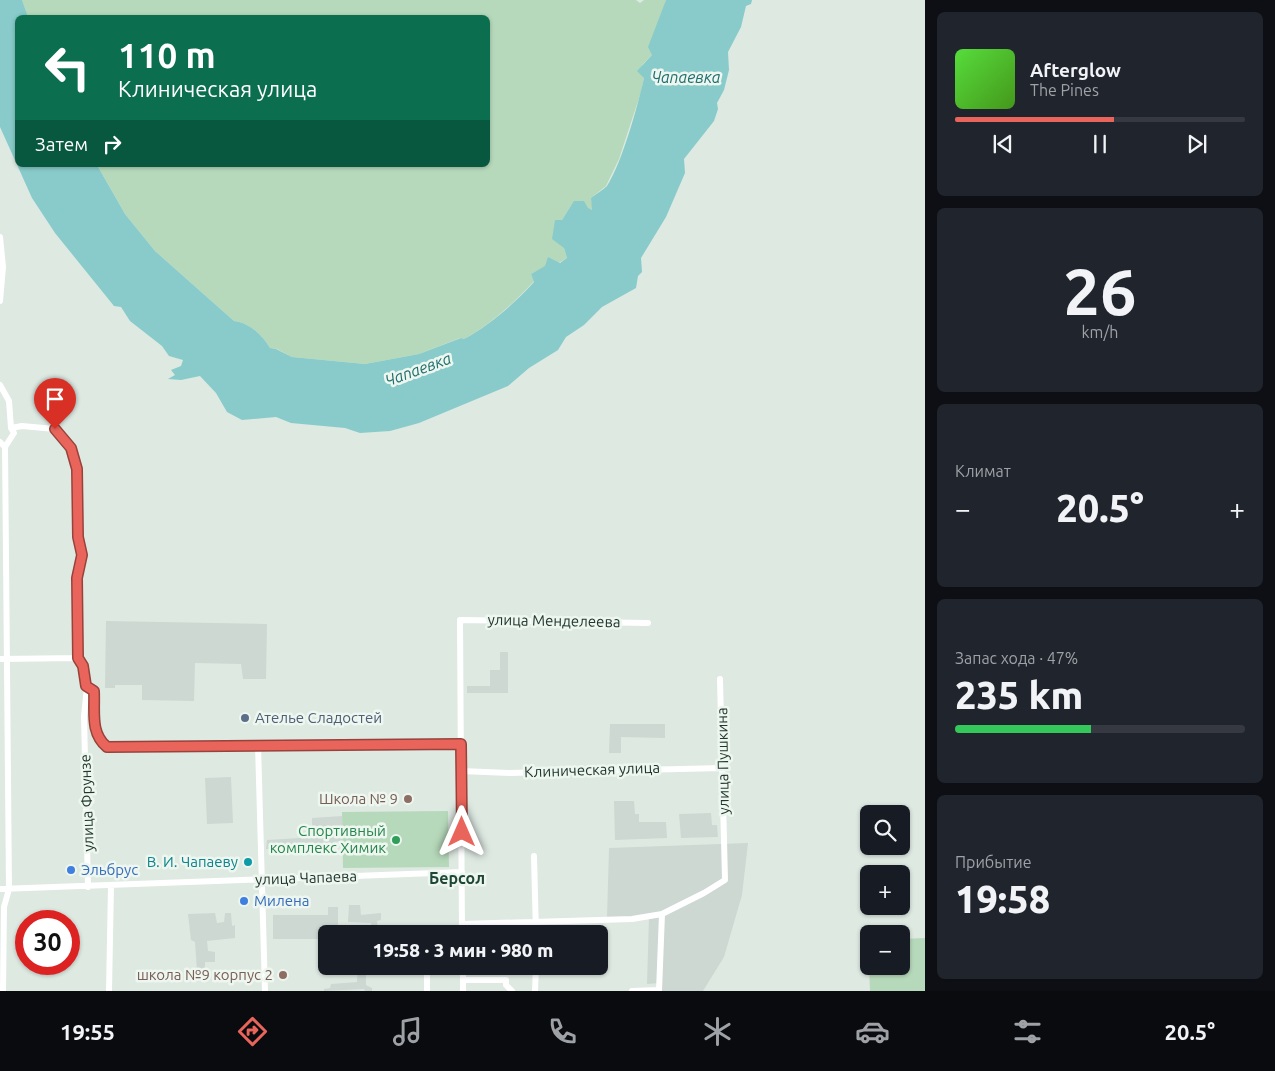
<!DOCTYPE html>
<html lang="ru">
<meta charset="utf-8">
<style>
body{margin:0;font-family:Ubuntu,sans-serif;background:#20242c;color:#f1f3f6;height:100vh;display:flex;flex-direction:column;font-size:19px;white-space:nowrap}
*{box-sizing:border-box;margin:0}
p{font-size:16px;color:#9ea1a6}
.icon{flex:none;width:28px;height:28px;fill:none;stroke:currentColor;stroke-width:2;stroke-linecap:round;stroke-linejoin:round}
.map{position:relative;flex:1;overflow:hidden}
.side{display:flex;flex-direction:column;gap:12px;padding:12px;background:#0d0f14;width:350px}
.side>*{flex:none}
.guide{position:absolute;left:15px;top:15px;width:475px;height:152px;border-radius:8px;box-shadow:0 1px 4px #0004;background:#0b6e4f;color:#fff;overflow:hidden}
.buttons{position:absolute;left:860px;top:805px;display:grid;gap:10px}
.buttons a{display:grid;place-items:center;width:50px;height:50px;border-radius:8px;background:#171b24;box-shadow:0 1px 4px #0004;font-size:25px}
.speed{position:absolute;left:15px;top:910px;display:flex;gap:10px;font-size:25px;font-weight:700;text-align:center}
.speed>*{display:grid;place-content:center;width:65px;height:65px;border-radius:50%;background:#171b24;box-shadow:0 1px 4px #0004;line-height:1}
.speed .limit{border:8px solid #d22;background:#fff;color:#111}
.pin{position:absolute;display:grid;place-items:center;width:42px;height:42px;color:#fff;margin:-51px -21px;border-radius:50% 50% 50% 0;rotate:-45deg;box-shadow:0 0 5px #0007}
.pin .icon{rotate:45deg}
.me{position:absolute;width:55px;margin:-28px;rotate:0deg;stroke-linejoin:round;filter:drop-shadow(0 0 4px #0008)}
.turn{display:flex;align-items:center;gap:18px;height:105px;padding:0 20px;font-size:22px}
.turn .icon{width:65px;height:65px;stroke-width:2.5}
.turn b{display:block;font-size:35px;line-height:42px}
.then{display:flex;align-items:center;height:48px;padding:0 20px;background:#0003;gap:10px;font-size:19px}
.big{font-size:38px;font-weight:800;line-height:1.1}
.side .tile{flex:1;display:flex;flex-direction:column;justify-content:center;gap:8px;min-width:0;padding:0 18px;border-radius:8px;background:#20242c}
.side .dial{align-items:center;gap:0}
.dial b{font-size:65px;line-height:1}
.song{display:flex;align-items:center;gap:15px}
.cover{width:60px;height:60px;border-radius:8px;background:linear-gradient(135deg,hsl(110 70% 55%),hsl(100 70% 35%))}
.played{height:5px;border-radius:2px;background:linear-gradient(90deg,#e9655b 55%,#363941 55%)}
.keys{display:flex;justify-content:space-around;direction:ltr}
.heat{display:flex;justify-content:space-between;align-items:center;font-size:28px;direction:ltr}
.charge{height:8px;border-radius:4px;background:linear-gradient(90deg,#34c759 47%,#363941 0)}
.trip{position:absolute;left:318px;top:925px;width:290px;height:50px;border-radius:8px;background:#171b24;box-shadow:0 1px 4px #0004;font-weight:800;line-height:50px;text-align:center}
.tab-bar{display:flex;height:80px;justify-content:space-around;align-items:center;background:#090b0e;color:#9ea1a6}
.tab-bar .icon{width:35px;height:35px}
.tab-bar .selected{color:#e9655b}
.tab-bar b{font-size:22px;color:#f1f3f6}
main{display:flex;flex:1;min-height:0}
.map>svg:first-child{display:block}
</style>
<main>
<div class="map">
<svg width="925" height="991" viewBox="0 0 925 991">
<rect width="100%" height="100%" fill="#dee9e2"/>
<path fill="#ccd8d1" d="M106,621L267,624L266,679H243L241,664L195,663L194,701L142,700V685H115V688H105Z
M500,652H508V693H467V686H490V670H500Z
M610,724H665V738L621,737V753H609Z
M231,777L233,823L207,824L205,778Z
M614,801H634L635,814H639V822H666L667,838L615,840Z
M711,813L712,825H717L718,837L681,838L679,814Z
M342,816L343,841L333,842L332,848L266,849L267,840L300,838L302,832L312,831V818Z
M748,843L742,895L724,957L703,991H661V983L647,984L649,917L607,918L609,848Z
M349,905H360L361,915L381,913V920L377,921L378,930L382,934H366L370,932L371,923L348,922Z
M328,907H338V926H329L326,946H319V939H273V915H328Z
M215,913L217,923L224,922L225,913H231L232,926L235,925V938L207,941L208,951L215,952V962H205V970L197,971L195,942L191,940L188,914Z
M358,966H366V985L372,988V991H365L364,989L324,991V989L330,988L331,984L357,982Z"/>
<path fill="#b7d9bb" d="M22,0H636L640,3L644,0H666L652,55L642,65L644,78L641,92L619,159L606,186L591,198L593,210L571,206L562,220L564,248L567,258C556,266 542,267 531,274L534,281C514,303 490,325 464,339L460,338L419,354L365,364L292,357L277,349L270,348C262,335 250,323 234,321L155,251L125,214L97,165H488V18H28Z
M448,811L449,867L343,868L342,812Z
M925,938V991H870L869,966H901V939Z"/>
<path fill="#88cbca" d="M0,0H22L28,17L18,18V165H97L125,214L155,251L234,321C250,323 262,335 270,348L276,349L292,357L365,364L419,354L461,338L464,339C490,325 515,303 534,282L531,274L545,266L548,257L560,263L567,258L564,248L552,239L555,220H562L574,201H584L588,208L592,210L591,198C596,194 603,190 607,186C622,163 638,105 644,78L637,71L652,55L648,47L666,0H752L751,4L746,6L741,27L728,52L729,70L724,90L717,103L718,109L714,121L684,159L685,173L666,217L641,258L642,272L638,276L636,288L602,307L584,325L566,337L558,350L529,368L508,386L419,423L390,431L360,433L345,428L291,423L276,417L242,420L227,412L216,393L200,376L181,380L168,379L175,375L171,370L181,366L183,360L169,356L162,346L130,321L121,307L114,306L55,233L32,198L0,127Z"/>
<g fill="none" stroke-linecap="round" stroke-linejoin="round">
<path stroke="#fff" stroke-width="6" d="M0,237L3,267L0,301
M0,385L9,401L11,428
M0,442L5,447L14,433L11,428L22,426L55,429L71,448L75,457L78,537L82,555L77,578L78,658L83,666L87,687L84,716L88,887
M0,659L78,658
M87,687L94,691C95,712 91,733 107,747L461,744
M258,745L265,991
M461,771L509,773L723,768
M534,856L536,934
M0,889L462,872
M462,924L632,919L662,914
M462,934L460,620L648,623
M427,966V991
M463,966V991
M463,980H506V985L512,991
M3,991L4,907L9,889L5,447
M109,991L111,885
M535,991L536,966
M632,991L659,990
M659,991L662,914L704,893L725,880L720,679"/>
</g>
<g fill="none" stroke-linecap="round" stroke-linejoin="round">
<defs>
<path id="route" d="M55,429L71,448L77,469L78,537L82,555L77,578L78,658L83,666L86,686L94,691C95,712 90,733 107,747L461,744L462,832"/>
</defs>
<use href="#route" stroke="#97423b" stroke-width="12"/>
<use href="#route" stroke="#e9655b" stroke-width="9"/>
</g>
<circle fill="#5c6f8a" stroke="#eef6f0" stroke-width="2" cx="245" cy="718" r="5"/>
<g fill="#8d6e63" stroke="#eef6f0" stroke-width="2">
<circle cx="408" cy="799" r="5"/>
<circle cx="283" cy="975" r="5"/>
</g>
<circle fill="#2e9e5b" stroke="#eef6f0" stroke-width="2" cx="396" cy="840" r="5"/>
<circle fill="#0f9aa8" stroke="#eef6f0" stroke-width="2" cx="248" cy="862" r="5"/>
<g fill="#3f7fe0" stroke="#eef6f0" stroke-width="2">
<circle cx="71" cy="870" r="5"/>
<circle cx="244" cy="901" r="5"/>
</g>
<g text-anchor="middle" stroke-width="5" stroke-linejoin="round" paint-order="stroke">
<g font-size="15" fill="#20372d" stroke="#eef6f0">
<text transform="translate(554 621) rotate(1)" y="5">улица Менделеева</text>
<text transform="translate(723 761) rotate(-91)" y="5">улица Пушкина</text>
<text transform="translate(592 770) rotate(-2)" y="5">Клиническая улица</text>
<text transform="translate(87 803) rotate(-92)" y="5">улица Фрунзе</text>
<text transform="translate(306 878) rotate(-2)" y="5">улица Чапаева</text>
</g>
<g font-size="15" fill="#4e5e75" stroke="#eef6f0" text-anchor="start">
<text x="255" y="723">Ателье Сладостей</text>
</g>
<g font-size="15" fill="#785e54" stroke="#eef6f0" text-anchor="end">
<text x="398" y="804">Школа № 9</text>
<text x="273" y="980">школа №9 корпус 2</text>
</g>
<g font-size="15" fill="#27864d" stroke="#eef6f0" text-anchor="end">
<text x="386" y="836">Спортивный<tspan x="386" dy="17">комплекс Химик</tspan></text>
</g>
<g font-size="15" fill="#0d838f" stroke="#eef6f0" text-anchor="end">
<text x="238" y="867">В. И. Чапаеву</text>
</g>
<g font-size="15" fill="#366cbe" stroke="#eef6f0" text-anchor="start">
<text x="81" y="875">Эльбрус</text>
<text x="254" y="906">Милена</text>
</g>
<g font-size="16" font-style="italic" fill="#1f6f6e" stroke="#eef6f0">
<text x="686" y="83">Чапаевка</text>
<text transform="translate(418 369) rotate(-20)" y="6">Чапаевка</text>
</g>
<g font-size="16" font-weight="bold" fill="#1e4736" stroke="#eef6f0">
<text x="457" y="884">Берсол</text>
</g>
</g>
</svg>
<div class="buttons">
<a><svg class="icon" aria-label="search" viewBox="0 0 24 24"><circle cx="10" cy="10" r="6"/><path d="M15 15l6 6"/></svg></a>
<a>+</a>
<a>−</a>
</div>
<div class="speed"><div class="limit">30</div></div>
<div class="pin" style="left:55px;top:429px;background:#d93025"><svg class="icon" aria-label="arrive" viewBox="0 0 24 24"><path d="M6 21V4h12l-3 4 3 4H6"/></svg></div>
<svg class="me" style="left:462px;top:832px" viewBox="-20 -20 40 40"><path d="M0-17L14 15 0 8-14 15z" fill="#e9655b" stroke="#fff" stroke-width="4"/></svg>
<div class="trip">19:58 · 3 мин · 980 m</div>
<div class="guide">
<div class="turn"><svg class="icon" aria-label="left" viewBox="0 0 24 24"><path d="M17 20v-9H6M10 6l-5 5 5 5"/></svg><div><b>110 m</b>Клиническая улица</div></div>
<div class="then">Затем<svg class="icon" aria-label="right" viewBox="0 0 24 24"><path d="M7 20v-9h11M14 6l5 5-5 5"/></svg></div>
</div>
</div>
<section class="side">
<div class="tile">
<div class="song"><i class="cover"></i><div><b>Afterglow</b><p>The Pines</p></div></div>
<div class="played"></div>
<div class="keys"><svg class="icon" aria-label="previous" viewBox="0 0 24 24"><path d="M18 5L8 12l10 7zM5 5v14"/></svg><svg class="icon" aria-label="pause" viewBox="0 0 24 24"><path d="M8 5v14M16 5v14"/></svg><svg class="icon" aria-label="next" viewBox="0 0 24 24"><path d="M6 5l10 7-10 7zM19 5v14"/></svg></div>
</div>
<div class="tile dial"><b>26</b><p>km/h</p></div>
<div class="tile"><p>Климат</p>
<div class="heat"><a>−</a><b class="big">20.5°</b><a>+</a></div>
</div>
<div class="tile"><p>Запас хода · 47%</p><b class="big">235 km</b><div class="charge"></div></div>
<div class="tile"><p>Прибытие</p><b class="big">19:58</b></div>
</section>
</main>
<nav class="tab-bar">
<b>19:55</b>
<svg class="icon selected" aria-label="directions" viewBox="0 0 24 24"><path d="M12 3l9 9-9 9-9-9zM9 14v-3h6M13 9l2 2-2 2"/></svg>
<svg class="icon" aria-label="music" viewBox="0 0 24 24"><path d="M9 18V5l10-2v13"/><circle cx="6" cy="18" r="3"/><circle cx="16" cy="16" r="3"/></svg>
<svg class="icon" aria-label="phone" viewBox="0 0 24 24"><path d="M5 4h4l2 5-3 2q2 4 5 5l2-3 5 2v4C11 20 4 13 5 4z"/></svg>
<svg class="icon" aria-label="climate" viewBox="0 0 24 24"><path d="M12 3v18M4 7l16 10M4 17L20 7"/></svg>
<svg class="icon" aria-label="car" viewBox="0 0 24 24"><path d="M5 17H2v-5l4-1 3-4h7l3 4 3 1v5h-3M9 17h6M6 11h13"/><circle cx="7" cy="17" r="2"/><circle cx="17" cy="17" r="2"/></svg>
<svg class="icon" aria-label="filters" viewBox="0 0 24 24"><path d="M4 7h16M4 17h16"/><circle cx="9" cy="7" r="2"/><circle cx="15" cy="17" r="2"/></svg>
<b>20.5°</b>
</nav>
